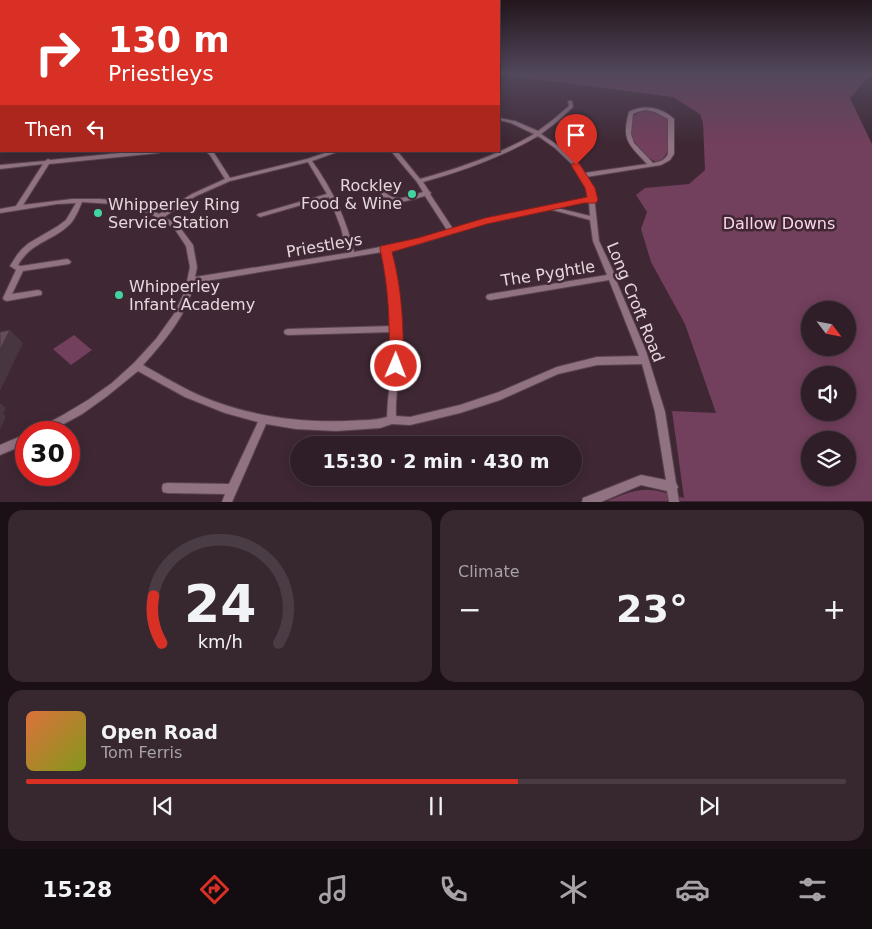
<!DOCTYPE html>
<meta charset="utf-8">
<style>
body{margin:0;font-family:"DejaVu Sans",sans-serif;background:#37272f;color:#f1f3f6;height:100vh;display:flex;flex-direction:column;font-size:19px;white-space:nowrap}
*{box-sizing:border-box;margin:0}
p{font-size:16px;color:#a7a2a7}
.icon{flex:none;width:28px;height:28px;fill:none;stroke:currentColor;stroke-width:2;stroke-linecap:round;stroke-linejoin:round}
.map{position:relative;height:502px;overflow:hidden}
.details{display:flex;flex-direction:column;gap:8px;padding:8px;background:#1a1015;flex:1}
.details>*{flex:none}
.top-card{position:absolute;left:0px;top:0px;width:500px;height:152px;box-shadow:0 2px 12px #0003,0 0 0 1px #4a3c44;background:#d93025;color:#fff;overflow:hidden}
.needle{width:32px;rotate:122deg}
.fabs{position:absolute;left:801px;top:301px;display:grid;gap:10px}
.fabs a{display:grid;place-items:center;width:55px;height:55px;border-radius:50%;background:#2f1e27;box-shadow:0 2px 12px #0003,0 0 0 1px #4a3c44;font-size:25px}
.speed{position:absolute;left:15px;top:421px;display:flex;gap:10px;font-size:25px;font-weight:700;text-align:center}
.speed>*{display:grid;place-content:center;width:65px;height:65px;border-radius:50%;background:#2f1e27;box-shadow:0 2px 12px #0003,0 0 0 1px #4a3c44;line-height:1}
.speed .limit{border:8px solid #d22;background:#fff;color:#111}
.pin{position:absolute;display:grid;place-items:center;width:42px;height:42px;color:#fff;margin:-51px -21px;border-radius:50% 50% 50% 0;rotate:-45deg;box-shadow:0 0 5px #0007}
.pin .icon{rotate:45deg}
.me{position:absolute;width:55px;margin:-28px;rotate:1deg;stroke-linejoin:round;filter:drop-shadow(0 0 4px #0008)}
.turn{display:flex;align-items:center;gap:18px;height:105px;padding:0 25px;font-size:22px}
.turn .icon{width:65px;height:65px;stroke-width:2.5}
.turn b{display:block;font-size:35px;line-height:42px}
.then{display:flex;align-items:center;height:48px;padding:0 25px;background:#0003;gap:10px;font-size:19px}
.big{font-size:38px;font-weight:700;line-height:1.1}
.details .widget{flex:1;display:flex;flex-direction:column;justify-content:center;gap:8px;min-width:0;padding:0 18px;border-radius:15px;background:#37272f}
.details .dial{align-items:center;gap:0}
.dial svg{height:130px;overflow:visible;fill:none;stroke:#4a3c44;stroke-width:7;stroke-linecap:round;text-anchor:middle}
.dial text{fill:#f1f3f6;stroke:none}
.song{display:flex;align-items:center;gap:15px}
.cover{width:60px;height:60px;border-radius:8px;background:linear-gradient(135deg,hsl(20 70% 55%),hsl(70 70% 35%))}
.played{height:5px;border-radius:2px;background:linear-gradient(90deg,#d93025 60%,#4a3c44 60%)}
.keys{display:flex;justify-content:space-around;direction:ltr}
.heat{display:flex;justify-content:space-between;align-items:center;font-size:28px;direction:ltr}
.details .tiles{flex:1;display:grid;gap:8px;grid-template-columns:1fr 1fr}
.widget:last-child{grid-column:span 2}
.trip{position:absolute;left:290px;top:436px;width:292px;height:50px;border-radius:25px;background:#2f1e27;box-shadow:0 2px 12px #0003,0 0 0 1px #4a3c44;font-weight:700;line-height:50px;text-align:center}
.tabs{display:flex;height:80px;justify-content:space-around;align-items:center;background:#130c10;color:#a7a2a7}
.tabs .icon{width:35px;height:35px}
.tabs .on{color:#d93025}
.tabs b{font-size:22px;color:#f1f3f6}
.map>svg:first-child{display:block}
</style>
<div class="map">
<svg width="872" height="502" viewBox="0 0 872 502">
<rect width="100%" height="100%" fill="#3f2834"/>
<path fill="#723f5c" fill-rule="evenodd" d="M508,74H871L850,98L872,144V501H607C643,486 647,487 684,498L672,411L716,413L685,324L651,262L641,229L647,212L636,195L645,188L689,184L705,170L703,123L700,114L673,97L510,76ZM810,310H848V348H810ZM810,375H848V412H810ZM810,440H848V478H810Z
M643,111H651L667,118C668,135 675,152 658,162C637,158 616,117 643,111Z
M74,335L92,350L71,365L53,349Z"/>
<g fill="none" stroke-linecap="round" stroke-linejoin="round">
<defs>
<path id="minor" d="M568,101H572L573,106V107L558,121L541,134C558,145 573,156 584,173L647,164C629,144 621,141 629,112C644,104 661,107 674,119V154L670,160L661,165L586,177L593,187L599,241L616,277L615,278L646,351L665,412L676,483L678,487L677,489L679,502H669L667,491L641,485L601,502H582L583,498L641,475L666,480L655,412L642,364L597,365L558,374L500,400L460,413L410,425L392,424L380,428L336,431L296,429L266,424L232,502H222L225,494L167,493L163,492L162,488L163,484L167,483L229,484L258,422L225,413L185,397L138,371L106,397L82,414L49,432H35L37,429L63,415L88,400L112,383L134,363L156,339L174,314L185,291L190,267L186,246L174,228L149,213L113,204L82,202C79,209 76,217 71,223C54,241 32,241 18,265L21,266L67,259L69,260L71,262L69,264L23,271L12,294L38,290L41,291L42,293L41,295L7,301L4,300L3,298L16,270L10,266L17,255L22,249L29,243L58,226L66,220L76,203L57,204L0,213V209L16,206L43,164L0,169V165L45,161L48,159L50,160L140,151H162L159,153L49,164L23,205L72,199H100L113,200L151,210L159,214L192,194L225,179L210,155L205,151H212L214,153L230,178L307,159L331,151H340L312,161C332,189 346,218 354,252L417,240L447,230L425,196C412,199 391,209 381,194L384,192L386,193C396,203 411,196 423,192L417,182L391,151H397L420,179C460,168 498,155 534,134L511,123L499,120V118L515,121L538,131L554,119L569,106ZM646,110L655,112L668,119V154C665,160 660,162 653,163L634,143L631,134L633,114L637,112ZM538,136L555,148L574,166L587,187L588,198L485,219L453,229L430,194L431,193L429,191L423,182C463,171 502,157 538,136ZM308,162L327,194L258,214L257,215L260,217L329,197L341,228L347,253L195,277L197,267L193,245L178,225L164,217L196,196L230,181ZM584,202H589L590,216L557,208ZM549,209L590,220L593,241L607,275L490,294L487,295L486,297L487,299L490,300L609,280L639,356L597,357L557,367L499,392L460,405L410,417L396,416C395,394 400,372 401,350C402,317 397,283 389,251L418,244L486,223ZM382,252L390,292L393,326L288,329L285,330L284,332L285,334L288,335L393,332L392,365L388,400L387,417C374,421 359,420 346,421C294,423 237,414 190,391C174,383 159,374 143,365C164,342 188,314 194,283Z
M0,118L1,119V121L0,122Z
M26,434V444L0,455V445Z"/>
<path id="motorway" d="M0,81H1V85H0Z"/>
</defs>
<use href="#minor" stroke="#5a444f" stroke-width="2"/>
<use href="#motorway" stroke="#5a444f" stroke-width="3"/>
<use href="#minor" fill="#907282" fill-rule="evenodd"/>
<use href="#motorway" fill="#fbddec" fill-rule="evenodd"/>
</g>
<path fill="#47353f" d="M10,330L23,343L0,391V350Z
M0,403L6,408L3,414L6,416L0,430Z"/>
<path fill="#654c5a" stroke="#47353f" d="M10,330L0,350V332Z"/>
<linearGradient id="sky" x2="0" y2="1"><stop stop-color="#23161d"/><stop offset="0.51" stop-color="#52485c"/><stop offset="1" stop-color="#52485c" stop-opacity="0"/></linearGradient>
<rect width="872" height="144" fill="url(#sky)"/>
<path fill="#d93025" stroke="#8d1f18" d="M576,162L579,163L595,188L598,200L596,203H584L487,224L392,252C402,289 404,327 403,366L401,370L396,372L391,370L389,366C390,326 389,288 380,249L381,246L418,238L485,218L587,197L585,188L571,165Z"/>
<g fill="#41d4a1" stroke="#3f2834" stroke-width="2">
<circle cx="412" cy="194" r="5"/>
<circle cx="98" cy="213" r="5"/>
<circle cx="119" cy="295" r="5"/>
</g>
<g text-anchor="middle" stroke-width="5" stroke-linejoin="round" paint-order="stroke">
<g font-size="16" fill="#e6d7de" stroke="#3f2834" text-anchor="start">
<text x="402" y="191" text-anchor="end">Rockley<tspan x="402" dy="18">Food &amp; Wine</tspan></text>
<text x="108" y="210">Whipperley Ring<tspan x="108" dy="18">Service Station</tspan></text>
<text x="129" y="292">Whipperley<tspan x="129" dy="18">Infant Academy</tspan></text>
</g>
<g font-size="16" fill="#fcd5ea" stroke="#3f2834">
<text x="779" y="229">Dallow Downs</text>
</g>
<g font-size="16" fill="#e6d7de" stroke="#3f2834">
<text transform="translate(324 245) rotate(-10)" y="6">Priestleys</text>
<text transform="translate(548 273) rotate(-9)" y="6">The Pyghtle</text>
<text transform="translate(636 302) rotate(68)" y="6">Long Croft Road</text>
</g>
</g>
</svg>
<div class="fabs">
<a><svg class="needle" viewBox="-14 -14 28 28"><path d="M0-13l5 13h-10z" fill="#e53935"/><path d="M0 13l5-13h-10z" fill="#a7a2a7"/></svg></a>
<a><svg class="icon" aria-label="sound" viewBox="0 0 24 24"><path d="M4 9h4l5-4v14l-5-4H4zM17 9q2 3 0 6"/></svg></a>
<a><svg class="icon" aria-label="layers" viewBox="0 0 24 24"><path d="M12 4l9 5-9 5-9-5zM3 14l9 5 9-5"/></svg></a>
</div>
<div class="speed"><div class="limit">30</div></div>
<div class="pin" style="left:576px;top:165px;background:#d93025"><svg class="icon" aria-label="arrive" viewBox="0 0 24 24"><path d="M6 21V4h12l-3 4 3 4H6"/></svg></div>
<svg class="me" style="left:396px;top:366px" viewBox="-20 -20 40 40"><circle r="17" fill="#d93025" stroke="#fff" stroke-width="3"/><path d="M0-11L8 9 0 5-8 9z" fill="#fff"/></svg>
<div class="trip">15:30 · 2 min · 430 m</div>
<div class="top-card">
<div class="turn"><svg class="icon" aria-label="right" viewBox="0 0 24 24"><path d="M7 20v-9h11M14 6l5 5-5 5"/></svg><div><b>130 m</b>Priestleys</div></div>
<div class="then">Then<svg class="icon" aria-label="left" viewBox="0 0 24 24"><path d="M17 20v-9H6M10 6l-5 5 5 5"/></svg></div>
</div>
</div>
<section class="details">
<div class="tiles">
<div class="widget dial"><svg viewBox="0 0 100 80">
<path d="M14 69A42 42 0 1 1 86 69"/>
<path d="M14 69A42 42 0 0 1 9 40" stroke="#d93025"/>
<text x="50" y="56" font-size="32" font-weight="700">24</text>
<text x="50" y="72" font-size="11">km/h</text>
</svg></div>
<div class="widget"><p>Climate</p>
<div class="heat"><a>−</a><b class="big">23°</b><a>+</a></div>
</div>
<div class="widget">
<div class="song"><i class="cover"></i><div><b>Open Road</b><p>Tom Ferris</p></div></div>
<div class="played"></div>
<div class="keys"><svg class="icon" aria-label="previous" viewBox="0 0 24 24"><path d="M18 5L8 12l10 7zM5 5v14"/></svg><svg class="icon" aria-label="pause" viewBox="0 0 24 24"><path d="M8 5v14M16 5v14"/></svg><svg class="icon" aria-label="next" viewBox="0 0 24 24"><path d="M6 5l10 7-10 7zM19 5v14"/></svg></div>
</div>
</div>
</section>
<nav class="tabs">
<b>15:28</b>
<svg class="icon on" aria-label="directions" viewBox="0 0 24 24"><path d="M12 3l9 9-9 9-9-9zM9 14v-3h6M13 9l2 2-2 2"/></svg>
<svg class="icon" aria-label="music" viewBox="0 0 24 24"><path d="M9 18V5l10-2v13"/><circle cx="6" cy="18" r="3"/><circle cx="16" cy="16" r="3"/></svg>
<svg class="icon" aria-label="phone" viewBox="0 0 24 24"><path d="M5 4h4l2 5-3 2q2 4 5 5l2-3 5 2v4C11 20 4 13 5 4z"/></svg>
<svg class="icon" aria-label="climate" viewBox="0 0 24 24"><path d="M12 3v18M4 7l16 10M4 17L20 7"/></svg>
<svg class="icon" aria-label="car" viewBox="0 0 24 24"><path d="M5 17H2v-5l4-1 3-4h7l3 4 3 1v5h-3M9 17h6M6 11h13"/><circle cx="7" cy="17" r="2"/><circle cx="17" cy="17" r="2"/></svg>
<svg class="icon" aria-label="filters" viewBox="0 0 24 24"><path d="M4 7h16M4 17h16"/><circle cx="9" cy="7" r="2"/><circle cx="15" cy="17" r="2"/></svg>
</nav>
